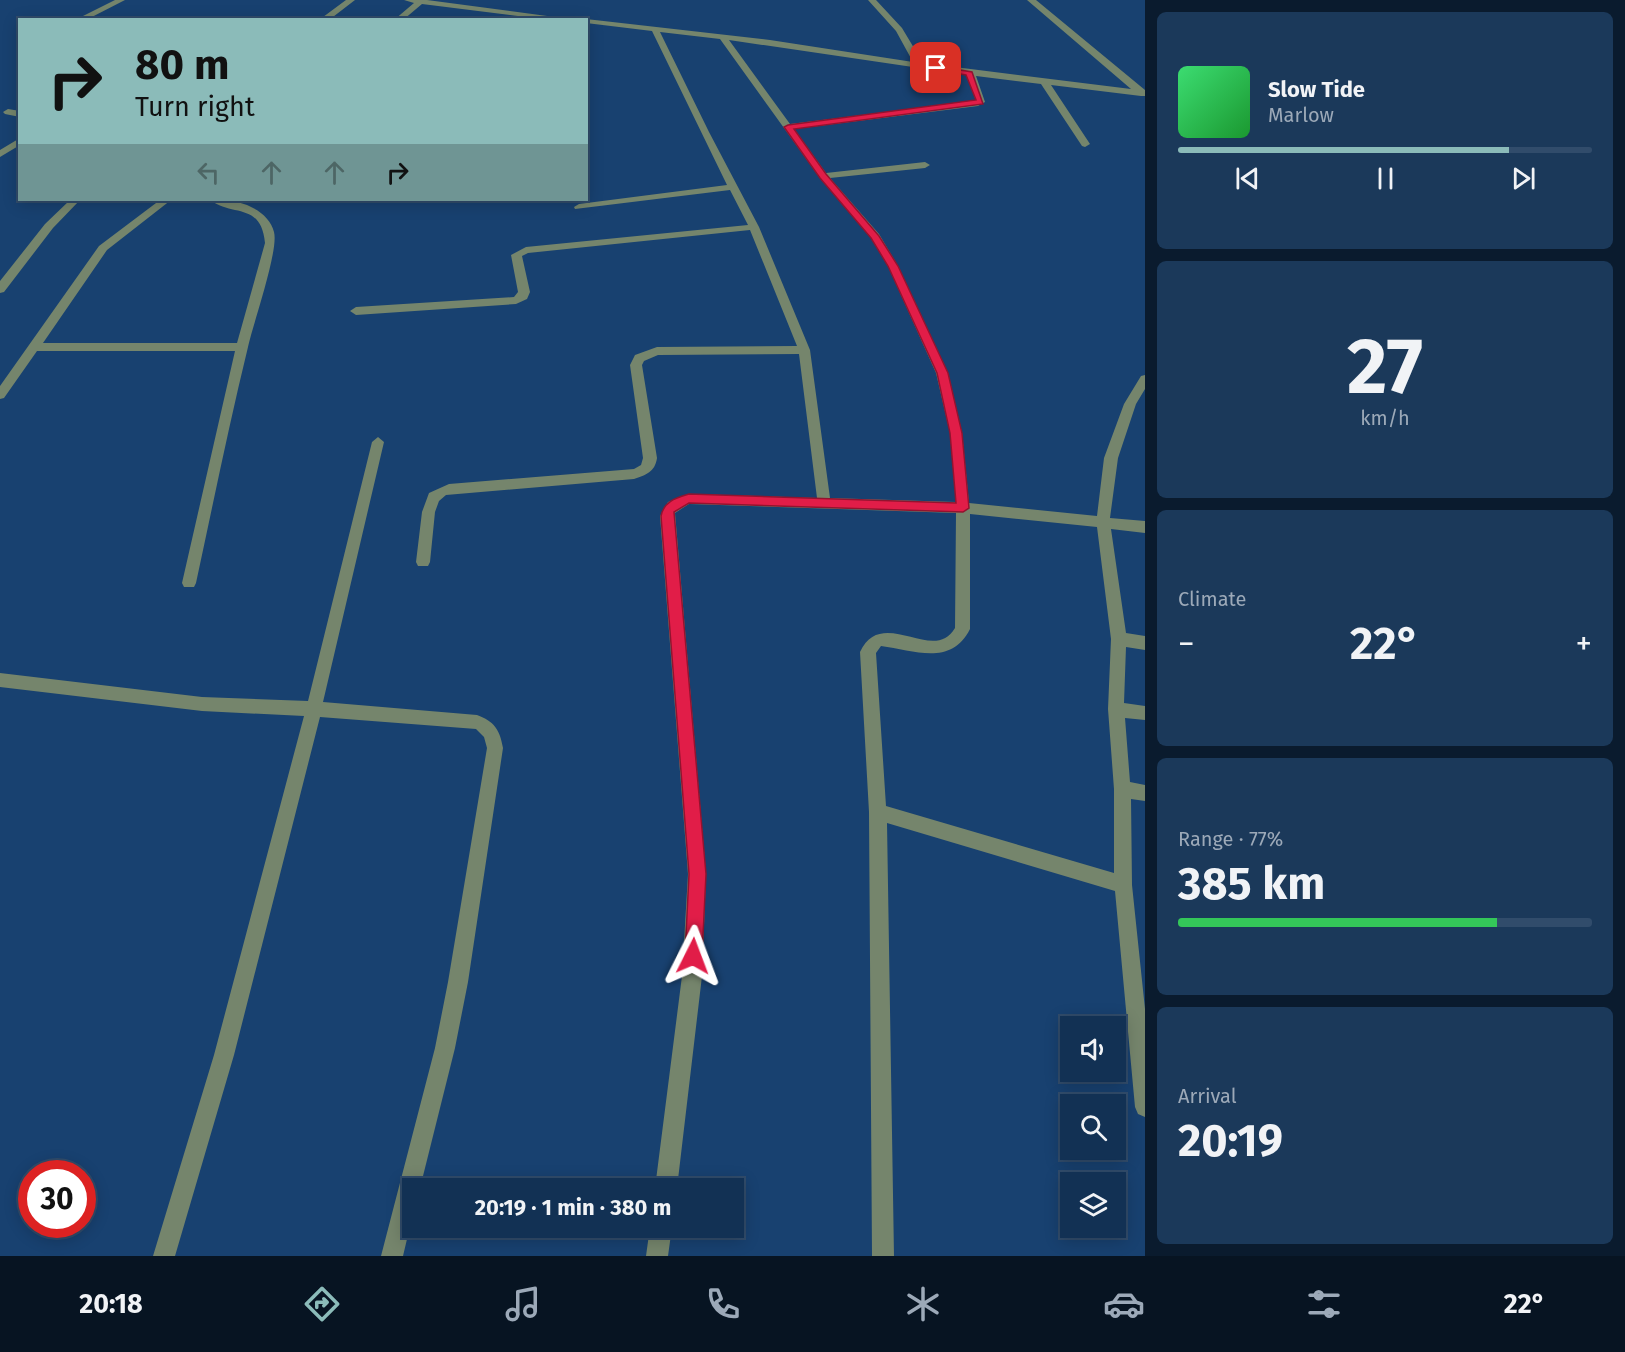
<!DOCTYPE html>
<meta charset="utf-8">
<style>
body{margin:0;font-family:"Fira Sans",sans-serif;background:#1b395a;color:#f1f3f6;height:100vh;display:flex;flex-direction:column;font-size:22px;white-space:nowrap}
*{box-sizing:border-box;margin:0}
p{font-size:20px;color:#9ca9b8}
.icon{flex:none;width:33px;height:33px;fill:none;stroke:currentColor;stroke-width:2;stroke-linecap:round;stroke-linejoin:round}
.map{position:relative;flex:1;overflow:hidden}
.panel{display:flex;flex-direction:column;gap:12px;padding:12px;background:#0a1b2e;width:480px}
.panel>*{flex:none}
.top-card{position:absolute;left:18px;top:18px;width:570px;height:183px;border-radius:0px;box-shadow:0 3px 15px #0003,0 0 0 2px #314c6b;background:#8bbbb9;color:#111;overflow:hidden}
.buttons{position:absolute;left:1060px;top:1016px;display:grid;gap:12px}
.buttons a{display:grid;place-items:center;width:66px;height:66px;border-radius:0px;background:#123154;box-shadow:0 3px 15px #0003,0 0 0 2px #314c6b;font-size:30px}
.speed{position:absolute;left:18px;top:1160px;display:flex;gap:12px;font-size:30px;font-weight:700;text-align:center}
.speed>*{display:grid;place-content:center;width:78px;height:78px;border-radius:50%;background:#123154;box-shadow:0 3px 15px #0003,0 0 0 2px #314c6b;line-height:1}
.speed .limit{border:9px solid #d22;background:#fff;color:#111}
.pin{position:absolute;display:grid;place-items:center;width:51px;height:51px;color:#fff;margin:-26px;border-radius:12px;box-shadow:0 3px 9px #0006}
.me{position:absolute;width:66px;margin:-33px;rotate:3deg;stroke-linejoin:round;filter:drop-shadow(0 0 4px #0008)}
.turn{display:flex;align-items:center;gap:21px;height:126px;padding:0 18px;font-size:27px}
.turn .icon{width:78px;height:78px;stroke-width:2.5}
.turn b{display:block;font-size:42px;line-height:51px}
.lanes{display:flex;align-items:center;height:57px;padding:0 18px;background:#0003;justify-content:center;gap:30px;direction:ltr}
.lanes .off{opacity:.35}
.big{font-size:45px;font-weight:700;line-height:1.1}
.panel .card{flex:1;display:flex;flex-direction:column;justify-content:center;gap:9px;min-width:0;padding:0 21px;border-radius:9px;background:#1b395a}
.panel .dial{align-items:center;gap:0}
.dial b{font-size:78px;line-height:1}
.song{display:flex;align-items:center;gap:18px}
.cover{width:72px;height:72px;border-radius:9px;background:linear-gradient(135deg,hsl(140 70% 55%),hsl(130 70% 35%))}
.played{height:6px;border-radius:3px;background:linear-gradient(90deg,#8bbbb9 80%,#314c6b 80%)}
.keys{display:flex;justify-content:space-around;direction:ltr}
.heat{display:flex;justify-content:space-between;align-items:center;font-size:33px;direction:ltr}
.charge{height:9px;border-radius:4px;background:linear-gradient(90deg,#34c759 77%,#314c6b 0)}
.trip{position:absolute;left:402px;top:1178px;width:342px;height:60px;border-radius:0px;background:#123154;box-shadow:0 3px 15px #0003,0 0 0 2px #314c6b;font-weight:700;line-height:60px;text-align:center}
.dock{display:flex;height:96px;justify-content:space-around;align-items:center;background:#071422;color:#9ca9b8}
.dock .icon{width:42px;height:42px}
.dock .current{color:#8bbbb9}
.dock b{font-size:27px;color:#f1f3f6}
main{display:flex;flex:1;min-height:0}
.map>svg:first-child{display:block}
</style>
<main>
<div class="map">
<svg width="1145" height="1256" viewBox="0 0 1145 1256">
<rect width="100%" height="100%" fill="#184170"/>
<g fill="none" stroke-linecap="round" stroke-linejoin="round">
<path fill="#75856c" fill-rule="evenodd" d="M115,0H125L86,20H75Z
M346,0H355L329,20H319Z
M404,0H427L577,20H549L422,4L403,20H394L414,3Z
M868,0H876L902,28L923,63L1131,89L1027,0H1036L1145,90V96H1141L1051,85L1090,144L1085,147L1082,146L1041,84L976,76L985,102L978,106L794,129L826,173L925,162L930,165L925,168L830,178L879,234L898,266L948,373L962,433L969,503L1097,516L1104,458L1124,404L1141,376L1145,375V389L1136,404L1118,458L1110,518L1145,521V533L1111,529L1126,633L1145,636V650L1126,647L1124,703L1145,706V720L1125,718L1130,782L1145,785V801L1131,799L1132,885L1145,1009V1117L1138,1114L1135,1107L1115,891L887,823L894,1256H872L869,812L860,652C882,605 934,665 955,628L956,513L689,504L675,513L706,874L702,976L677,1188H655L682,976L688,874L660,516L668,502L689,494L817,498L799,354L658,355L644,361L642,365L657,458C655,472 646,475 634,479L446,495L439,501L435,512L430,562L428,566H418L416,562L422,512L429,493L449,484L634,469L641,465L643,458L630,365L635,355L657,347L797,346L750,230L528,253L522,256L530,292L527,299L516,304L356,315L350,311L356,307L514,297L518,292L511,255L526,247L748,225L730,190L575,209L574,207L579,204L727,185L652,31L586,23V20H583L586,19L770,40L913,62L896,31ZM660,32L720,39L820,178L871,237L888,266L936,373L950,433L956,502L830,498L810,350L759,227L709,132ZM729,40L967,75L976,101L790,124ZM970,514L1097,527L1111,639L1108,709L1114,789V873L886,806L876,653L881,646C914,650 951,667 970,629Z
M8,109L20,111V117L5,114L3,112Z
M20,138V145L0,157V150Z
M70,200H80L53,228L4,292L0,293V281L45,224Z
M160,200H171L107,250L43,343H237L265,243C261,202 233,217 210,200C232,197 268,207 274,232C279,250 253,324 248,347C229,425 213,504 196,583L194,587H184L182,583L235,351H37L4,398L0,399V386L99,246Z
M378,437L384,442L323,702L477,715C494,721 500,730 503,748L468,982L455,1048L420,1188H412V1218L403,1256H381L435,1048L448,982L487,748L484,737L476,729L320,717L234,1055L175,1256H153L214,1055L304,716L202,711L0,687V673L202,697L308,701L372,442Z
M650,1227H672L668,1256H646Z"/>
</g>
<path fill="#e11d48" stroke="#92132f" stroke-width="1.5" d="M936,66L972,72L983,104L794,129L826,174L879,236L898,266L948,373L962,433L969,508L963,512L689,503L674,512L706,874L702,956L699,962L693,964L687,962L685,956L689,874L661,516C664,501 676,498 689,494L956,503L950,433L937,373L888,266L871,238L820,178L784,127L788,125L976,100L966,75L934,70V67Z"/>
</svg>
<div class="buttons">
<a><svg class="icon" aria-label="sound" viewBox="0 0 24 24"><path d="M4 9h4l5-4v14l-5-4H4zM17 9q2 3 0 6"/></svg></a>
<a><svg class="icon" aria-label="search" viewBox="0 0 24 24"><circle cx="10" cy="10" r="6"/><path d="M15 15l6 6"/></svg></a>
<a><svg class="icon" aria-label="layers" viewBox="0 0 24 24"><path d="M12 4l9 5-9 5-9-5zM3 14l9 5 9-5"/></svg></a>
</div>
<div class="speed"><div class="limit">30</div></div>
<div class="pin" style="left:936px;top:68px;background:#d93025"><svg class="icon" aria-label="arrive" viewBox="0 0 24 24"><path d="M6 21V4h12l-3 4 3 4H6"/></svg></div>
<svg class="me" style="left:693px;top:956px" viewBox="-20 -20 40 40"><path d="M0-17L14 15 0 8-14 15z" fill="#e11d48" stroke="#fff" stroke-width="4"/></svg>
<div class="trip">20:19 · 1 min · 380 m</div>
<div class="top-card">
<div class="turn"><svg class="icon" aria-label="right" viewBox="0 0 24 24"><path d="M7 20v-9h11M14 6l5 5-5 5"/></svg><div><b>80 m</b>Turn right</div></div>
<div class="lanes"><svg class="icon off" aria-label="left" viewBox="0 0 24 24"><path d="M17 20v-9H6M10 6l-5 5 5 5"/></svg><svg class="icon off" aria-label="ahead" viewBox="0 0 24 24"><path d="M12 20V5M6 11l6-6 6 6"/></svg><svg class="icon off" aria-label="ahead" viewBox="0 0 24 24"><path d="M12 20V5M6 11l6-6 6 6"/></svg><svg class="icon" aria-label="right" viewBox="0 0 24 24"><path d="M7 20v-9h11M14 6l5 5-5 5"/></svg></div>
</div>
</div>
<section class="panel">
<div class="card">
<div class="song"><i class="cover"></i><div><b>Slow Tide</b><p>Marlow</p></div></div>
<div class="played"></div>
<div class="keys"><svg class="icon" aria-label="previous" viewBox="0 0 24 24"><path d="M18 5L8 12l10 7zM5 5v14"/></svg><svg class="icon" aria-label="pause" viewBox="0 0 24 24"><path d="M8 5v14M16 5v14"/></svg><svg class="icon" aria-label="next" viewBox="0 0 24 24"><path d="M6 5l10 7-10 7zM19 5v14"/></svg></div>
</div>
<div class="card dial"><b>27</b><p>km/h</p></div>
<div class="card"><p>Climate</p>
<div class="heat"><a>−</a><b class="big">22°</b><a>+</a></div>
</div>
<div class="card"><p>Range · 77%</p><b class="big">385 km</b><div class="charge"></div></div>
<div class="card"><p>Arrival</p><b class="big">20:19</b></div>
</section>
</main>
<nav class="dock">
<b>20:18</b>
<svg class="icon current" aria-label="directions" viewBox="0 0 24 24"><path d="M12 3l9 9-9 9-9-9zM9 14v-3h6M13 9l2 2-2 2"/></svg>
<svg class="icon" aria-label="music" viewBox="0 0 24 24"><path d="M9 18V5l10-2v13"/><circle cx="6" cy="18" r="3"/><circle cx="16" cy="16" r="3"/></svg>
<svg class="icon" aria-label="phone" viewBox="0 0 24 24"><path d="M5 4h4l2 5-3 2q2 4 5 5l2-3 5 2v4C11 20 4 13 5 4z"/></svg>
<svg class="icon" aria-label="climate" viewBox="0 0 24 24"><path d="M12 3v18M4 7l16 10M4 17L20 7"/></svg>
<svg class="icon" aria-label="car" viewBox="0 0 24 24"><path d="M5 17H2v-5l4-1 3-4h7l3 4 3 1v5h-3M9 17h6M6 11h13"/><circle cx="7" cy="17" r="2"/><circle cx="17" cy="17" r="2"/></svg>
<svg class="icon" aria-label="filters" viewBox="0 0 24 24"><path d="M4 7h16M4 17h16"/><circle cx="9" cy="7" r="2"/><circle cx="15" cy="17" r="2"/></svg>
<b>22°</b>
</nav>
